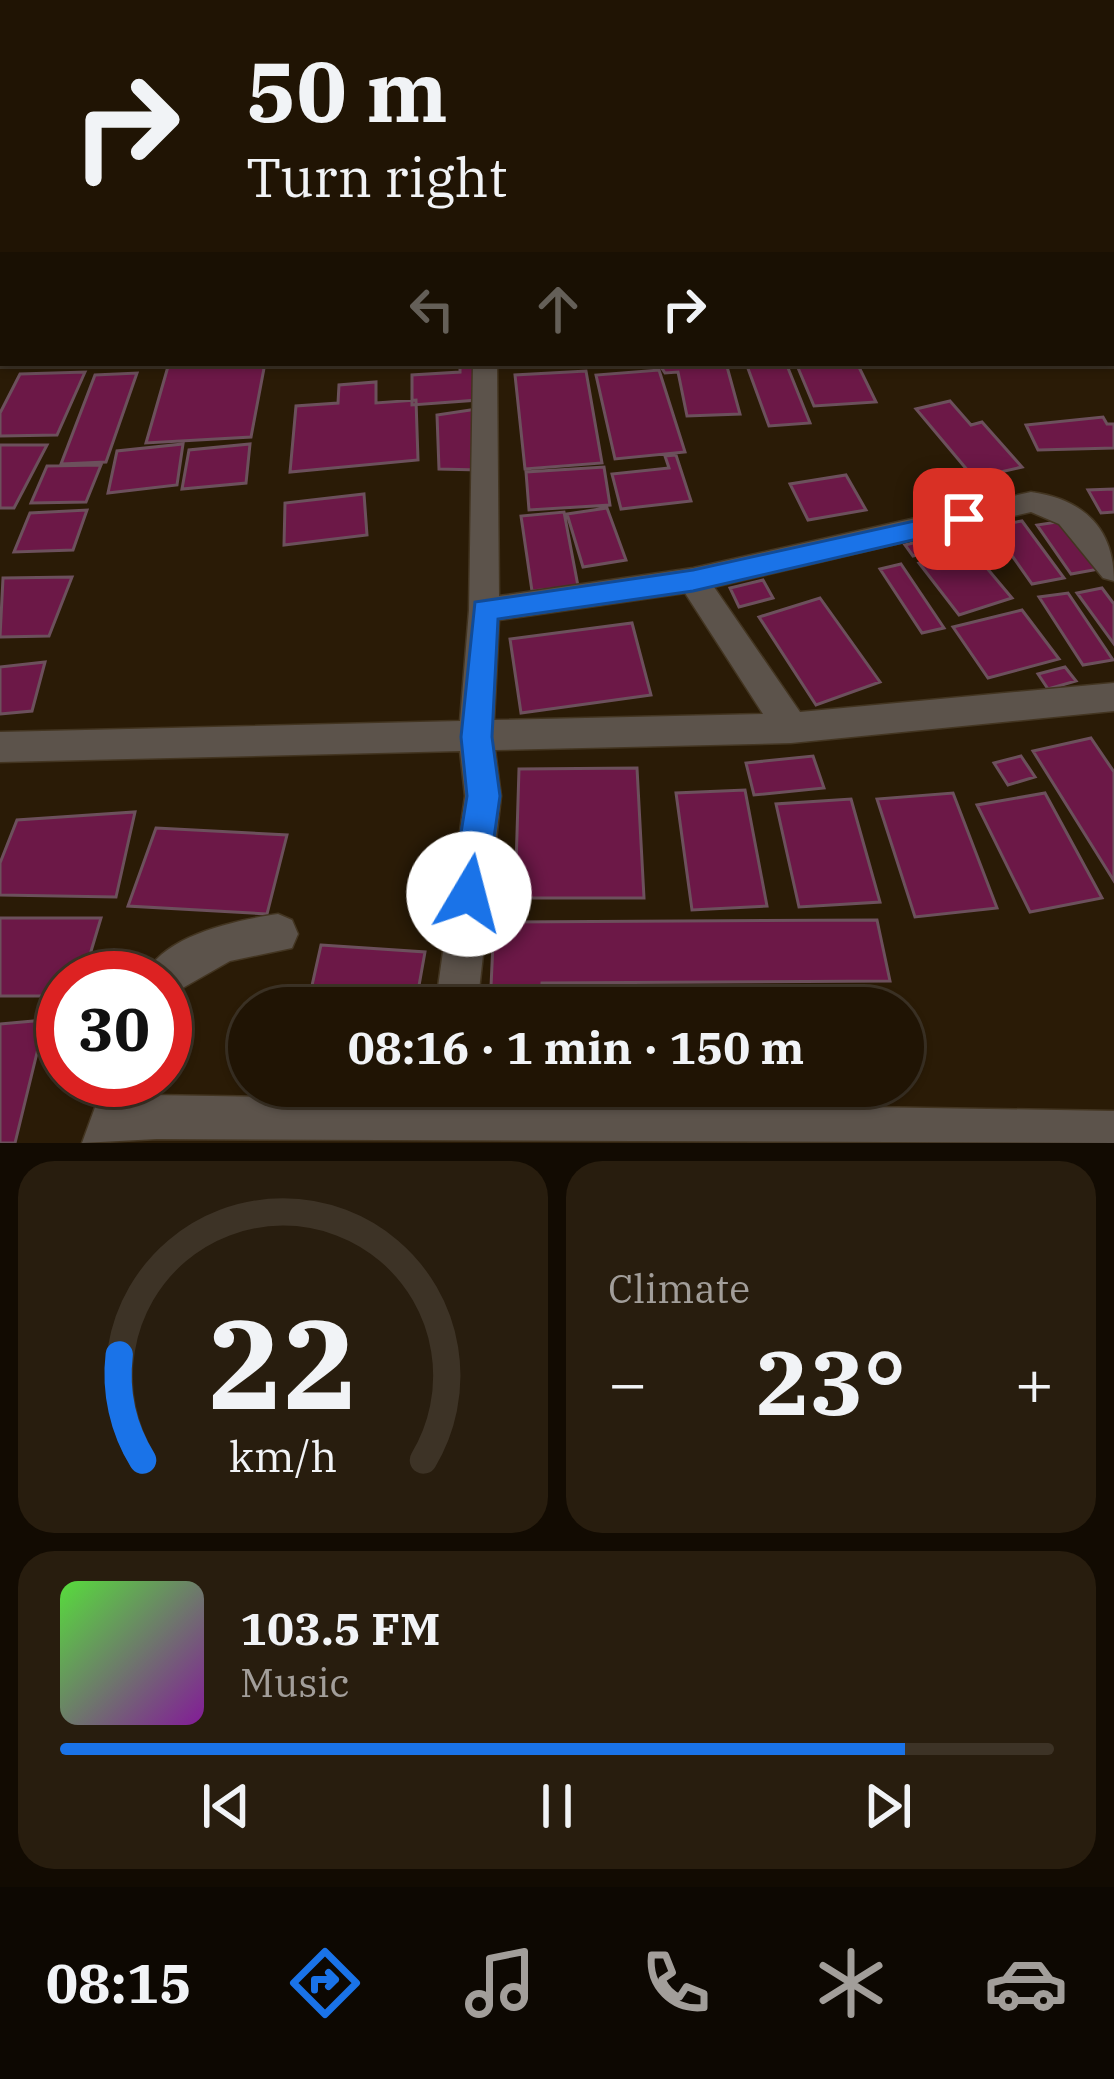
<!DOCTYPE html>
<meta charset="utf-8">
<style>
body{margin:0;font-family:"IBM Plex Serif",serif;background:#281d0e;color:#f1f3f6;height:100vh;display:flex;flex-direction:column;font-size:45px;white-space:nowrap}
*{box-sizing:border-box;margin:0}
p{font-size:39px;color:#a29e9a}
.icon{flex:none;width:66px;height:66px;fill:none;stroke:currentColor;stroke-width:2;stroke-linecap:round;stroke-linejoin:round}
.map{position:relative;height:1143px;overflow:hidden}
.panel{display:flex;flex-direction:column;gap:18px;padding:18px;background:#120b02;flex:1}
.panel>*{flex:none}
.guide{position:absolute;left:0px;top:0px;width:1116px;height:366px;box-shadow:0 3px 9px #0004,0 0 0 3px #3d3326;background:#201404;color:#f1f3f6;overflow:hidden}
.speed{position:absolute;left:36px;top:951px;display:flex;gap:24px;font-size:60px;font-weight:700;text-align:center}
.speed>*{display:grid;place-content:center;width:156px;height:156px;border-radius:50%;background:#201404;box-shadow:0 3px 9px #0004,0 0 0 3px #3d3326;line-height:1}
.speed .limit{border:18px solid #d22;background:#fff;color:#111}
.pin{position:absolute;display:grid;place-items:center;width:102px;height:102px;color:#fff;margin:-51px;border-radius:24px;box-shadow:0 6px 18px #0006}
.me{position:absolute;width:132px;margin:-66px;rotate:8deg;stroke-linejoin:round;filter:drop-shadow(0 0 9px #0008)}
.turn{display:flex;align-items:center;gap:42px;height:252px;padding:0 48px;font-size:54px}
.turn .icon{width:156px;height:156px;stroke-width:2.5}
.turn b{display:block;font-size:84px;line-height:102px}
.lanes{display:flex;align-items:center;height:114px;padding:0 48px;background:#0003;justify-content:center;gap:60px;direction:ltr}
.lanes .off{opacity:.35}
.big{font-size:90px;font-weight:800;line-height:1.1}
.panel .card{flex:1;display:flex;flex-direction:column;justify-content:center;gap:18px;min-width:0;padding:0 42px;border-radius:36px;background:#281d0e}
.panel .dial{align-items:center;gap:0}
.dial svg{height:312px;overflow:visible;fill:none;stroke:#3d3326;stroke-width:7;stroke-linecap:round;text-anchor:middle}
.dial text{fill:#f1f3f6;stroke:none}
.song{display:flex;align-items:center;gap:36px}
.cover{width:144px;height:144px;border-radius:18px;background:linear-gradient(135deg,hsl(110 70% 55%),hsl(290 70% 35%))}
.played{height:12px;border-radius:6px;background:linear-gradient(90deg,#1a73e8 85%,#3d3326 85%)}
.keys{display:flex;justify-content:space-around;direction:ltr}
.heat{display:flex;justify-content:space-between;align-items:center;font-size:66px;direction:ltr}
.panel .tiles{flex:1;display:grid;gap:18px;grid-template-columns:1fr 1fr}
.card:last-child{grid-column:span 2}
.trip{position:absolute;left:228px;top:987px;width:696px;height:120px;border-radius:60px;background:#201404;box-shadow:0 3px 9px #0004,0 0 0 3px #3d3326;font-weight:800;line-height:120px;text-align:center}
.menu{display:flex;height:192px;justify-content:space-around;align-items:center;background:#0d0802;color:#a29e9a}
.menu .icon{width:84px;height:84px}
.menu .current{color:#1a73e8}
.menu b{font-size:54px;color:#f1f3f6}
.map>svg:first-child{display:block}
</style>
<div class="map">
<svg width="1114" height="1143" viewBox="0 0 1114 1143">
<rect width="100%" height="100%" fill="#2a1b06"/>
<path fill="#6c1847" stroke="#6c505c" stroke-width="3" d="M169,363H265L251,437L146,443Z
M460,363H476L478,400L412,405V375L460,372Z
M726,363L740,414L687,416L678,372L665,373L659,364Z
M746,363H786L810,423L769,426Z
M796,363H857L876,402L814,406Z
M659,370L685,452L615,459L596,375Z
M586,371L602,463L525,469L515,375Z
M85,372L57,435L0,436V413L20,374Z
M137,373L106,462L61,464L95,375Z
M376,382V403L416,400L418,460L290,472L296,406L338,403L339,385Z
M950,401L971,425L982,422L1022,467L974,478L916,409Z
M477,409L479,470L439,469L437,415Z
M1103,417L1107,424H1114V448L1038,450L1026,425Z
M183,444L177,485L108,493L117,451Z
M250,444L246,483L182,489L189,450Z
M0,445H47L14,508H0Z
M676,455L691,501L621,509L612,474L669,468L665,456Z
M101,465L86,502L31,503L47,466Z
M604,467L610,505L529,510L526,472Z
M846,475L866,510L808,520L790,484Z
M1114,489V512L1101,513L1088,490Z
M364,494L367,535L284,545L285,503Z
M607,508L626,560L583,567L567,514Z
M87,510L73,550L14,552L30,513Z
M564,512L578,586L532,591L521,516Z
M1022,521L1064,578L1032,584L991,526Z
M1063,521L1099,569L1071,574L1037,525Z
M953,533L962,544L913,556L905,545Z
M970,548L1012,598L959,615L919,563Z
M901,564L944,628L922,633L880,569Z
M72,577L49,636L0,637L3,578Z
M763,580L773,598L739,607L730,588Z
M1102,588L1114,604V644L1077,593Z
M1068,593L1113,660L1083,665L1039,597Z
M820,598L880,682L816,705L759,617Z
M1022,610L1059,659L988,678L953,627Z
M632,623L651,695L521,713L510,639Z
M45,662L32,711L0,714V667Z
M1065,667L1076,681L1048,689L1038,674Z
M1091,738L1114,772V881L1033,751Z
M813,756L824,788L754,795L746,763Z
M1021,756L1035,777L1008,785L994,763Z
M637,768L644,898H515L519,769Z
M745,790L767,906L692,910L676,793Z
M953,793L997,908L915,917L877,799Z
M1045,793L1102,898L1030,912L977,805Z
M851,799L880,902L799,907L776,804Z
M135,812L116,897L0,895V863L17,820Z
M156,828L287,835L267,914L128,906Z
M0,918H101L83,978H63V996H0Z
M877,920L890,981L542,983L541,1008H490L494,922Z
M321,945L425,952L415,1008H307Z
M45,1020L15,1143H0V1024Z"/>
<g fill="none" stroke-linecap="round" stroke-linejoin="round">
<defs>
<path id="lane" d="M1113,116H1114V125H1113Z
M1113,243H1114V253H1113Z"/>
<path id="street" d="M555,0H572L574,3H557Z
M973,0H992L971,3Z
M0,342H3V358H0Z
M473,363H497L499,596L693,568L1031,492C1084,499 1114,529 1114,581L1103,578L1059,524L1031,512L714,587L800,712L1114,683V711L791,743L495,750L501,796L477,1008H435L465,796L460,751L0,762V732L460,721L469,610ZM685,593L763,714L494,720L499,620Z
M278,914L292,920L298,934L292,948L230,961L165,998V978H144C161,935 237,920 278,914Z
M105,1080H149L142,1100L153,1095L1114,1111V1143L157,1139L82,1143Z"/>
<path id="secondary" d="M305,0H322L303,3Z"/>
<path id="primary" d="M1113,22H1114V32H1113Z
M0,69H3V79H0Z"/>
</defs>
<use href="#lane" stroke="#433521" stroke-width="3"/>
<use href="#street" stroke="#433521" stroke-width="3"/>
<use href="#secondary" stroke="#433521" stroke-width="3"/>
<use href="#primary" stroke="#433521" stroke-width="3"/>
<use href="#lane" fill="#5c534b" fill-rule="evenodd"/>
<use href="#street" fill="#5c534b" fill-rule="evenodd"/>
<use href="#secondary" fill="#807163" fill-rule="evenodd"/>
<use href="#primary" fill="#9b8876" fill-rule="evenodd"/>
</g>
<path fill="#1a73e8" stroke="#114b97" stroke-width="3" d="M964,510L977,519L973,526L693,591L498,619L492,737L500,796L486,894L481,906L469,911L456,906L451,894L467,796L461,737L475,602L693,570Z"/>
</svg>
<div class="speed"><div class="limit">30</div></div>
<div class="pin" style="left:964px;top:519px;background:#d93025"><svg class="icon" aria-label="arrive" viewBox="0 0 24 24"><path d="M6 21V4h12l-3 4 3 4H6"/></svg></div>
<svg class="me" style="left:469px;top:894px" viewBox="-20 -20 40 40"><circle r="19" fill="#fff"/><path d="M0-13L10 11 0 6-10 11z" fill="#1a73e8"/></svg>
<div class="trip">08:16 · 1 min · 150 m</div>
<div class="guide">
<div class="turn"><svg class="icon" aria-label="right" viewBox="0 0 24 24"><path d="M7 20v-9h11M14 6l5 5-5 5"/></svg><div><b>50 m</b>Turn right</div></div>
<div class="lanes"><svg class="icon off" aria-label="left" viewBox="0 0 24 24"><path d="M17 20v-9H6M10 6l-5 5 5 5"/></svg><svg class="icon off" aria-label="ahead" viewBox="0 0 24 24"><path d="M12 20V5M6 11l6-6 6 6"/></svg><svg class="icon" aria-label="right" viewBox="0 0 24 24"><path d="M7 20v-9h11M14 6l5 5-5 5"/></svg></div>
</div>
</div>
<section class="panel">
<div class="tiles">
<div class="card dial"><svg viewBox="0 0 100 80">
<path d="M14 69A42 42 0 1 1 86 69"/>
<path d="M14 69A42 42 0 0 1 8 42" stroke="#1a73e8"/>
<text x="50" y="56" font-size="32" font-weight="700">22</text>
<text x="50" y="72" font-size="11">km/h</text>
</svg></div>
<div class="card"><p>Climate</p>
<div class="heat"><a>−</a><b class="big">23°</b><a>+</a></div>
</div>
<div class="card">
<div class="song"><i class="cover"></i><div><b>103.5 FM</b><p>Music</p></div></div>
<div class="played"></div>
<div class="keys"><svg class="icon" aria-label="previous" viewBox="0 0 24 24"><path d="M18 5L8 12l10 7zM5 5v14"/></svg><svg class="icon" aria-label="pause" viewBox="0 0 24 24"><path d="M8 5v14M16 5v14"/></svg><svg class="icon" aria-label="next" viewBox="0 0 24 24"><path d="M6 5l10 7-10 7zM19 5v14"/></svg></div>
</div>
</div>
</section>
<nav class="menu">
<b>08:15</b>
<svg class="icon current" aria-label="directions" viewBox="0 0 24 24"><path d="M12 3l9 9-9 9-9-9zM9 14v-3h6M13 9l2 2-2 2"/></svg>
<svg class="icon" aria-label="music" viewBox="0 0 24 24"><path d="M9 18V5l10-2v13"/><circle cx="6" cy="18" r="3"/><circle cx="16" cy="16" r="3"/></svg>
<svg class="icon" aria-label="phone" viewBox="0 0 24 24"><path d="M5 4h4l2 5-3 2q2 4 5 5l2-3 5 2v4C11 20 4 13 5 4z"/></svg>
<svg class="icon" aria-label="climate" viewBox="0 0 24 24"><path d="M12 3v18M4 7l16 10M4 17L20 7"/></svg>
<svg class="icon" aria-label="car" viewBox="0 0 24 24"><path d="M5 17H2v-5l4-1 3-4h7l3 4 3 1v5h-3M9 17h6M6 11h13"/><circle cx="7" cy="17" r="2"/><circle cx="17" cy="17" r="2"/></svg>
</nav>
